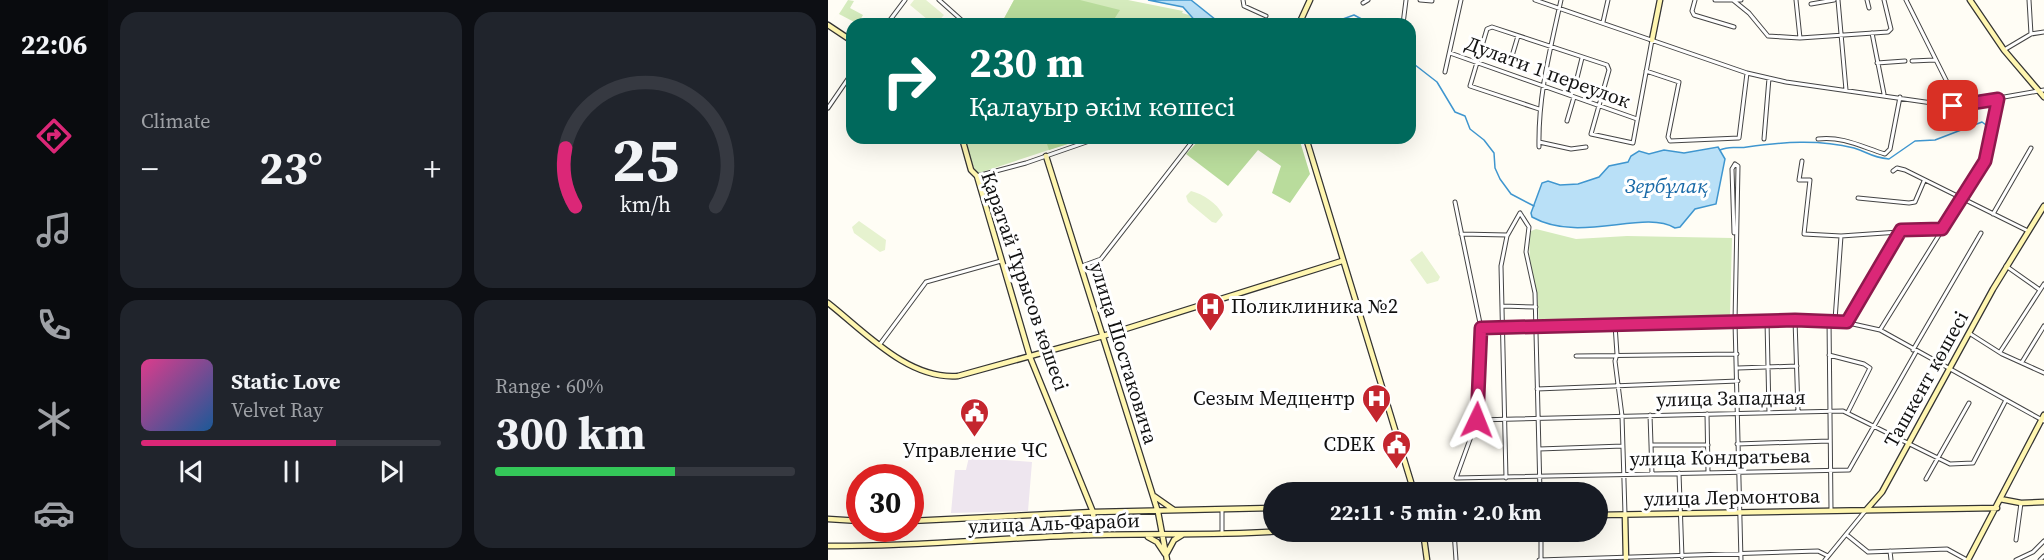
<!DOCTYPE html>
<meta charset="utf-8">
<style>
body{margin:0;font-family:"Source Serif 4",serif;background:#20242c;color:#f1f3f6;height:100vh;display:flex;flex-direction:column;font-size:22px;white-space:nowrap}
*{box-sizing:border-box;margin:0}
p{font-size:20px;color:#9ea1a6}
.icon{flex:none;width:33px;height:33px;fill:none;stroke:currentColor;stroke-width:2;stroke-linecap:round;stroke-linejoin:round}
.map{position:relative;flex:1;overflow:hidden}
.panel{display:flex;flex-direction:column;gap:12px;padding:12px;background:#0d0f14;width:720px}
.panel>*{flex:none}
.banner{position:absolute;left:18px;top:18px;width:570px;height:126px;border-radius:18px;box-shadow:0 6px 24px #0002;background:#00695c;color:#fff;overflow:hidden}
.speed{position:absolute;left:18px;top:464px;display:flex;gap:12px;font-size:30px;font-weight:700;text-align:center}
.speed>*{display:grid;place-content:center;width:78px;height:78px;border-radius:50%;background:#171b24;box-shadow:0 6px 24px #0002;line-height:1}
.speed .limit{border:9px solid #d22;background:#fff;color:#111}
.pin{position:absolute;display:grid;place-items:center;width:51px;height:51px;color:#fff;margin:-26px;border-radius:12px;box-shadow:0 3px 9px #0006}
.me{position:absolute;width:66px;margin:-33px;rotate:2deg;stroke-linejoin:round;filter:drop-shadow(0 0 4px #0008)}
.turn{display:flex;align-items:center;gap:21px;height:126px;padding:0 24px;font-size:27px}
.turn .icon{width:78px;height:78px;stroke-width:2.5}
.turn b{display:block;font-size:42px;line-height:51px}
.big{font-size:45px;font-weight:700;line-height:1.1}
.panel .card{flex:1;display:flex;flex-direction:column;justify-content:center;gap:9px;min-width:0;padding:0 21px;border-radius:18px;background:#20242c}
.panel .dial{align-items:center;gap:0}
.dial svg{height:156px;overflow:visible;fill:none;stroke:#363941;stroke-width:7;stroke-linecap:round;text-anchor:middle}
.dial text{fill:#f1f3f6;stroke:none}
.song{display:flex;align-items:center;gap:18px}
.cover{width:72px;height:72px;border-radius:9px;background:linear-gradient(135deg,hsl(330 70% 55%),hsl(210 70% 35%))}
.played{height:6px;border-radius:3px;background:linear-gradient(90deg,#db2777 65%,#363941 65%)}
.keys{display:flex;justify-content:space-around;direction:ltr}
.heat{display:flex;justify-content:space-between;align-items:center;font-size:33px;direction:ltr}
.charge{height:9px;border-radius:4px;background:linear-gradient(90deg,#34c759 60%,#363941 0)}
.panel .tiles{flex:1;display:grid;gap:12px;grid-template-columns:repeat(2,1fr)}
.trip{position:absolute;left:435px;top:482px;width:345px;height:60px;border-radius:30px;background:#171b24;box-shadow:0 6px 24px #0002;font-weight:700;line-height:60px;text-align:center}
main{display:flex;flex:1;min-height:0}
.tabs{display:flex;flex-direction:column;width:108px;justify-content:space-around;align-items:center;background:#090b0e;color:#9ea1a6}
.tabs .icon{width:42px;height:42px}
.tabs .on{color:#db2777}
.tabs b{font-size:27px;color:#f1f3f6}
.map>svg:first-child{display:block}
</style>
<main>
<nav class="tabs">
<b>22:06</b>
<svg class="icon on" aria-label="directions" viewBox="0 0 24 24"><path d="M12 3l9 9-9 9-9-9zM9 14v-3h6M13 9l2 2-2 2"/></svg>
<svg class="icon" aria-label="music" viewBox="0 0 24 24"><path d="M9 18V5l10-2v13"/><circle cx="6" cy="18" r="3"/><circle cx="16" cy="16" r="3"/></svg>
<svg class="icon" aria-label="phone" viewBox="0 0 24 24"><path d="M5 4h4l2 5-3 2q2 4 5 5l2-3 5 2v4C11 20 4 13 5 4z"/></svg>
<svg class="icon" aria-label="climate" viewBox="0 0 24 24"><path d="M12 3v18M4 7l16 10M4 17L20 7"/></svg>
<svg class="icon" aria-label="car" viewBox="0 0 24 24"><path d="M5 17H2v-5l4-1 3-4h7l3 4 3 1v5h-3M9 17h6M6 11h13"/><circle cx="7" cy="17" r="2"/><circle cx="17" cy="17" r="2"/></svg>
</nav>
<section class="panel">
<div class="tiles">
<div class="card"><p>Climate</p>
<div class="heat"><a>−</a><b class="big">23°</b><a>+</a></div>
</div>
<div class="card dial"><svg viewBox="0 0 100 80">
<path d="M14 69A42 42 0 1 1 86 69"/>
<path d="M14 69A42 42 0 0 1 9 39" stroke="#db2777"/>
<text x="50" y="56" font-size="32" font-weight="700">25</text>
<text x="50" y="72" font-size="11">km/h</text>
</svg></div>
<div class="card">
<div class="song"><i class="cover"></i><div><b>Static Love</b><p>Velvet Ray</p></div></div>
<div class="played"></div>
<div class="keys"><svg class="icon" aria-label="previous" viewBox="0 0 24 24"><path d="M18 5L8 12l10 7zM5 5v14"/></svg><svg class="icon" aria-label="pause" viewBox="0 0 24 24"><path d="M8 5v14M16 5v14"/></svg><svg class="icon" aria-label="next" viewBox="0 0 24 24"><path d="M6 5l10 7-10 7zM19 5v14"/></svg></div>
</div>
<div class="card"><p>Range · 60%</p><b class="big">300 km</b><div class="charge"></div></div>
</div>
</section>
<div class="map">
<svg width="1216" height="560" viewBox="0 0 1216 560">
<rect width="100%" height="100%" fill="#fffdf5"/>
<path fill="#eee6ef" d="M141,457L204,462L200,511L123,513L127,470H138Z"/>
<path fill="#d5ebbd" d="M20,0L26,1L22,8L35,15L30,24L11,14Z
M186,0H300L355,11L354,13L361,15L368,24H173Z
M136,138H257L148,174Z
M708,229L748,239L799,236L904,238L902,316L711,321L709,293L702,270L701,232Z"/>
<path fill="#b9dc9c" d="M186,0H252L292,10L283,24H173Z
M217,138H259L221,150Z
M373,138H471L482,174L462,203L444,193L453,166L430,150L400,186L358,154Z"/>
<path fill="#e6f2cf" d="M86,0H98L116,15L108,24H105L82,5Z
M363,191C375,194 389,203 395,215L388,223L384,222L360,202L358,196Z
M31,221L58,240L57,250L52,252L26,233L24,227Z
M594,251L612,277L610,281L599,284L582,260Z"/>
<path fill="#b9e0f7" stroke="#3f96cf" stroke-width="1.5" d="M320,0H363L393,24H370L355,7Z
M890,147L897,159L888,204L867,209L852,227L847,228C815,209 752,244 704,217L703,213L714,183L720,181L732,185L750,184L771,177L781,166L800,162L803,156L811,151L821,154L836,150L856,153Z"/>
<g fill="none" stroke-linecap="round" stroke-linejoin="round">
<path stroke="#3f96cf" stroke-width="1.5" d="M501,24L526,15L543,24
M582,61L609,82L627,112L637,116L642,129L656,140L666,153L667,168L672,179L683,194L706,206
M892,150C902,145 909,149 919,147C955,142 990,139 1026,148C1040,152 1042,157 1061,159L1087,141L1107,140L1154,122L1162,128"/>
<defs>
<path id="street" d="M111,0L138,24
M415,0L416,6L438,16
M592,0L604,1
M707,0L919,73L958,82L1125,106L1216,90
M867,0L864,11L866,15L906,27
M887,0H913
M905,0L921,13L940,36L972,38L1060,32L1063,29L1056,0
M968,0L972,38
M1010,0L1018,90
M1039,0L1041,8
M1078,0L1131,106
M1201,0L1203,34
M535,3L540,0
M983,4L1006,0
M775,22L780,0
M59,24L77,0
M575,24L578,0
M1044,33L1056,94
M582,43L585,47
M1176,50L1203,34L1216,32
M622,53L809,119
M684,56L690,36
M1084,61L1107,60
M1049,63L1077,61
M818,71L851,82L840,137L842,141L911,138L919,73
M617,72L633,0
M748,82L754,58
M0,108L24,73
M711,109L642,86L659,29L664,27L779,65L781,70L763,134L805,143L824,40
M739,121L746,97
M936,139L941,78
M990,139C1015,136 1034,147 1057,154L1062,149L1072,97
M711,142L743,149L758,147
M711,147C710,95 722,51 733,0
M974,161L971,180H982L976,234L1013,236L1115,229
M1065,171L1069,168L1077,170L1200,231
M149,176L198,163L270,138
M1030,198L1081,203L1087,202L1096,181
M627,202L653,328L649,420L628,478L1021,470L1088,352
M692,213L701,227L698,252L707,293L712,492
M1165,214L1203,148
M906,233L904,169L907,164L910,166L907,322L913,560
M633,234L679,235
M254,266L273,259L367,138
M1178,266L1212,290
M674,306L708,307
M967,320L970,411
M1001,320L1003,509
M1007,320L1013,236
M939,321L941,413
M1019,322L1073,230
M787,325L789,354L787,361L794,416L797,514
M653,328L967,320H1007L1052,330L1216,421
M1052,330L1157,161L1170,100
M1141,333L1174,354L1216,373
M52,344L98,282L173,261
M1085,350L1153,233
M1172,352L1216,284
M1001,355L1036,364L1042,368L1020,412
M748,356L909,354
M1194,362L1216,326
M910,368L969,366
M709,389L910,381
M879,414L880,472
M822,415L824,474
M649,420L1015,411L1122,464L1145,463L1178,400
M909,444L1001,441
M823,445H880
M711,449L795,446
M851,473L854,557
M678,478L673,266L679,236L692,213
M1098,479L1141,403
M626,531L628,560
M713,531V560
M394,534V510
M1019,535L1040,552L1119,549L1139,560
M1188,540L1193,503
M1062,551L1063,560
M711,560L990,551L1000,556
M997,560L1038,510
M1188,560L1205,552L1216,541
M1212,560L1216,556"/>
<path id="secondary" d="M1142,0L1176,50L1216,97
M471,24L482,0
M0,25L24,41
M824,40L832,0
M134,138L143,170L149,176L202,357L265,512L267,535
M478,138L586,492
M218,156L330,512L339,560
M0,303C37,332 80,380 130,376L275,336L514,261
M326,496L346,510
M1172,499L1193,503L1216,502
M1039,509L1054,492L1165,289L1216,206
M770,515L1169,508
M797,515L798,560
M0,519L32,521
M82,521L265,512L446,508
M458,531H508
M595,531L599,560
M320,537L329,542L337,554
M0,546C89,547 177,537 266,535C328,533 391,536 453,531
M339,553L346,540L354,535
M1140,560L1216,415"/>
</defs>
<use href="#street" stroke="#444" stroke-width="5"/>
<use href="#secondary" stroke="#333" stroke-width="7"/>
<use href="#street" stroke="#fff" stroke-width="3"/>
<use href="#secondary" stroke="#fff6b0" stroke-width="4.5"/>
</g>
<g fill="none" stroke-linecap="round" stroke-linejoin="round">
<defs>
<path id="route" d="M649,420L653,328L967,320L1019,322L1073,230L1114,229L1157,161L1170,99L1125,106"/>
</defs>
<use href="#route" stroke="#8e194d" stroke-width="15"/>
<use href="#route" stroke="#db2777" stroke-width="10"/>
</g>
<defs>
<symbol id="hospital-pin" viewBox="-11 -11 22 30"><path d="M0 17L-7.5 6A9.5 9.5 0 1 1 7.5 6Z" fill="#c4262e" stroke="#fff"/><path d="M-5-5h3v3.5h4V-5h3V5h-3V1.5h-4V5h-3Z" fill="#fff"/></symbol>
<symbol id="civic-pin" viewBox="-11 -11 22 30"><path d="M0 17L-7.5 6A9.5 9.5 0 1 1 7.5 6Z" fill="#c4262e" stroke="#fff"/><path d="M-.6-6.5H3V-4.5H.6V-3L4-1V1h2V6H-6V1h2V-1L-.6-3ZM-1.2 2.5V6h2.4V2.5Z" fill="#fff"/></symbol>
</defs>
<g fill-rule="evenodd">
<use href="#hospital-pin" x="366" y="290" width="33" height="45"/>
<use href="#hospital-pin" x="532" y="382" width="33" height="45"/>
<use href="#civic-pin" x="130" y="396" width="33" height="45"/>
<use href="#civic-pin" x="552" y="428" width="33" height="45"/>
</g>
<g text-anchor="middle" stroke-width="6" stroke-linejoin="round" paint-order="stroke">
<g font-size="20" fill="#111" stroke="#fff">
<text transform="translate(720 72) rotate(20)" y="7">Дулати 1 переулок</text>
<text transform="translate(197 281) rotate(71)" y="7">Қаратай Тұрысов көшесі</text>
<text transform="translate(296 353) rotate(73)" y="7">улица Шостаковича</text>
<text transform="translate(1098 379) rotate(-61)" y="7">Ташкент көшесі</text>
<text transform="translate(903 398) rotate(-1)" y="7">улица Западная</text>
<text transform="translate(892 457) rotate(-1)" y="7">улица Кондратьева</text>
<text transform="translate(904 497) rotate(-1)" y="7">улица Лермонтова</text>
<text transform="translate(226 523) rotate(-2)" y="7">улица Аль-Фараби</text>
</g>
<g font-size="20" fill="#111" stroke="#fff" text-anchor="end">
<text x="403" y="313" text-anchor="start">Поликлиника №2</text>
<text x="527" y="405">Сезым Медцентр</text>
<text x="547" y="451">CDEK</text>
<text x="147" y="457" text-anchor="middle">Управление ЧС</text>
</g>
<g font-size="21" font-style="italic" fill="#1768a6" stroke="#fff">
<text x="838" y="193">Зербұлақ</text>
</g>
</g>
</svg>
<div class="speed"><div class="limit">30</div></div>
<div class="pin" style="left:1125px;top:106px;background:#d93025"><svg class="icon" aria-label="arrive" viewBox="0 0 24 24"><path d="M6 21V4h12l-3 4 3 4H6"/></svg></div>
<svg class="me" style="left:649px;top:420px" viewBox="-20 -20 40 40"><path d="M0-17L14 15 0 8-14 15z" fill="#db2777" stroke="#fff" stroke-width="4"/></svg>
<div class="trip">22:11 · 5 min · 2.0 km</div>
<div class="banner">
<div class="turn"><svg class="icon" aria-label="right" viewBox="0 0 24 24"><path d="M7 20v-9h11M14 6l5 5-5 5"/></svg><div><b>230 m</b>Қалауыр әкім көшесі</div></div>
</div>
</div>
</main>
